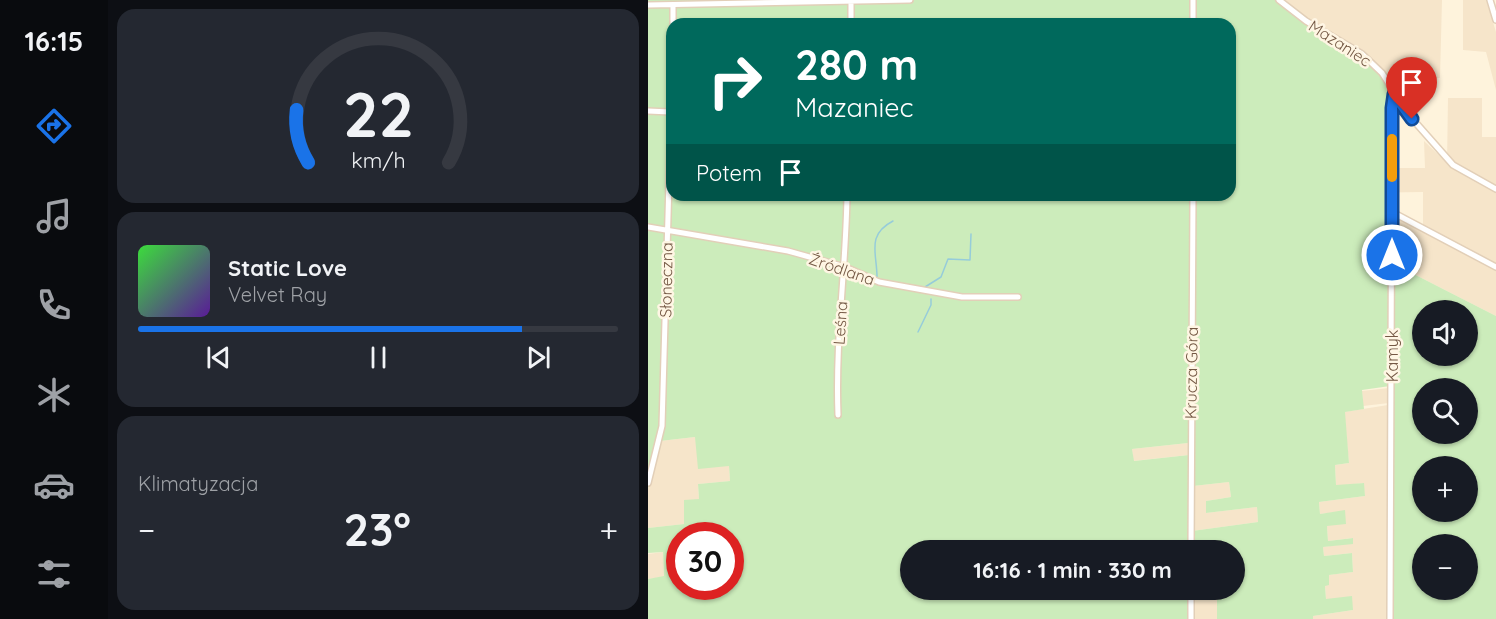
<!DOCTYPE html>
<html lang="pl">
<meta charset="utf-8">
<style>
body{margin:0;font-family:Quicksand,sans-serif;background:#242831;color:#f1f3f6;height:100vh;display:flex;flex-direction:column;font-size:22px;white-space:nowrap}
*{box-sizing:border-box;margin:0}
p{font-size:20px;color:#9ea1a6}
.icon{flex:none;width:33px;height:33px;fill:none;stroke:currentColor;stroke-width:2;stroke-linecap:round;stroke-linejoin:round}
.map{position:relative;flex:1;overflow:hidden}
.drawer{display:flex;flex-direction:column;gap:9px;padding:9px;background:#0d0f14;width:540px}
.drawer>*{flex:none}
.top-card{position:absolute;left:18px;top:18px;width:570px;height:183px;border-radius:18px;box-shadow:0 2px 4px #0004;background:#00695c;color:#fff;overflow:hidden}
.controls{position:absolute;left:764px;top:300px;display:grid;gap:12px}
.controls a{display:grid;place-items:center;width:66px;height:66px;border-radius:50%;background:#171b24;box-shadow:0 2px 4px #0004;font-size:30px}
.speed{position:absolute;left:18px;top:522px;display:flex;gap:12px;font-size:30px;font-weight:700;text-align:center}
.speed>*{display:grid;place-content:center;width:78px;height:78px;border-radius:50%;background:#171b24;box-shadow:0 2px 4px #0004;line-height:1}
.speed .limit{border:9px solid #d22;background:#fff;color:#111}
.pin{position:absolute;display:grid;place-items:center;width:51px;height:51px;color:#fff;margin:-62px -26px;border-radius:50% 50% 50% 0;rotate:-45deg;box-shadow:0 0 6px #0007}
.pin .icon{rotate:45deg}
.me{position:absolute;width:66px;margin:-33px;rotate:0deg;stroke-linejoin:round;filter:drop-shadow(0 0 4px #0008)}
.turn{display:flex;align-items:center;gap:21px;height:126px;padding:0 30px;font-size:27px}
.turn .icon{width:78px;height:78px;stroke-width:2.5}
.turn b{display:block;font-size:42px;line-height:51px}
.then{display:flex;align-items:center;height:57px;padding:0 30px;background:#0003;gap:12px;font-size:22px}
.big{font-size:45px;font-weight:700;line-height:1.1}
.drawer .tile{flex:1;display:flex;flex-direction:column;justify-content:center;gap:9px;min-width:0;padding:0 21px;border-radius:18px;background:#242831}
.drawer .dial{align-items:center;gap:0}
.dial svg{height:156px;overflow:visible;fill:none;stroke:#363941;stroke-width:7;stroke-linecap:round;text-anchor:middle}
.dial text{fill:#f1f3f6;stroke:none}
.song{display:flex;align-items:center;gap:18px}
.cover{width:72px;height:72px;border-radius:9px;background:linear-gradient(135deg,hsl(120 70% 55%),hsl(270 70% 35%))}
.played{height:6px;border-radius:3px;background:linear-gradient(90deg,#1a73e8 80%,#363941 80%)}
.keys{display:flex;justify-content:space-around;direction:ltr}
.heat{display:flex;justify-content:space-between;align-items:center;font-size:33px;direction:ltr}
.trip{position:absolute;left:252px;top:540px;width:345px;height:60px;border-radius:30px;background:#171b24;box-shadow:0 2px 4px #0004;font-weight:700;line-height:60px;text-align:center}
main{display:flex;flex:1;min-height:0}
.tab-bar{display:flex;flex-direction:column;width:108px;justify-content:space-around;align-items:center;background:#090b0e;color:#9ea1a6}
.tab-bar .icon{width:42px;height:42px}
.tab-bar .current{color:#1a73e8}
.tab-bar b{font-size:27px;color:#f1f3f6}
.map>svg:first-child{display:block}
</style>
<main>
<nav class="tab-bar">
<b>16:15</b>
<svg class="icon current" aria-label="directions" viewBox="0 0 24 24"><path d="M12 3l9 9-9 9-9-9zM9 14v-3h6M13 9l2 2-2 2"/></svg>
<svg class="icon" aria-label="music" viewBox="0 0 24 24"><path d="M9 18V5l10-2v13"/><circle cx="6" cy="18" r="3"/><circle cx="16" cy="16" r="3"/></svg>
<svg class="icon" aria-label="phone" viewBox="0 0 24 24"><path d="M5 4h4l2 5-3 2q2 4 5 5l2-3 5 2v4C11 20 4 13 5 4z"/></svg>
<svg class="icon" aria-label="climate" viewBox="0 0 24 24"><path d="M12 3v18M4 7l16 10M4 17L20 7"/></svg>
<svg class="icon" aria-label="car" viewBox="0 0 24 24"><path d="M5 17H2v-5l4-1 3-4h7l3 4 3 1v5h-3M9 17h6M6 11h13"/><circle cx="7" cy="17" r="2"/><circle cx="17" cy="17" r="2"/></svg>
<svg class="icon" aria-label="filters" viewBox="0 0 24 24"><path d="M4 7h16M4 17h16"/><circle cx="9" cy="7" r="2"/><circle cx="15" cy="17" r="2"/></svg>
</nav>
<section class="drawer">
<div class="tile dial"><svg viewBox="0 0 100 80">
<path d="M14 69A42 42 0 1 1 86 69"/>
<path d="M14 69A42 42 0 0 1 8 42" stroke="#1a73e8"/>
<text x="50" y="56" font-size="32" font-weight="700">22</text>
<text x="50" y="72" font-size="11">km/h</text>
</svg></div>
<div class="tile">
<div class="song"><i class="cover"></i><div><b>Static Love</b><p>Velvet Ray</p></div></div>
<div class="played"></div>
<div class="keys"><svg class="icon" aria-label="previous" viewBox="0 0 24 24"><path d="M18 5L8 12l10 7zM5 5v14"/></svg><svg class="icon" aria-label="pause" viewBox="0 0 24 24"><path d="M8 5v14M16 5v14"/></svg><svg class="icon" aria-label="next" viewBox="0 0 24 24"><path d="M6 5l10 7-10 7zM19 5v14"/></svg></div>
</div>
<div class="tile"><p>Klimatyzacja</p>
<div class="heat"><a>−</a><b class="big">23°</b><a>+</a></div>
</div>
</section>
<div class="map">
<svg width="848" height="619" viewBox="0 0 848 619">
<rect width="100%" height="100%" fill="#fef3dc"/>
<path fill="#f6e5ca" d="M634,0H794L792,78H763L762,110L755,99L742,108L744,168H777L776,141L799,163L800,98H834V137H848V316L748,265L708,267L691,221L748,217L775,231V192L705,193L638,67Z
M815,0H838L848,32V90L838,52L815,50Z
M741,388V403L715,406L714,391Z
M740,405L741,619H665V616L705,610L678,599L677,585L680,575L705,572L704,553L676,556L675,547L705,543L704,538L680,541L679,526L697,511L672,514L671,502L717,496L715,483L688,486L687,465L701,463L696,412Z
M47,437L81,466L82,481L50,484L51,499L36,524L0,528V488L12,441Z
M540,443L541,455L485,461L484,449Z
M581,482L583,497L558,501V513L609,507L610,522L544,531L545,486Z
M15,552L16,577L0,579V554Z
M544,590H569V619H545Z"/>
<path fill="#ccecbb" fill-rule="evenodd" d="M0,0H545V24H24V195H543L540,443L484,449L486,461L541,455L542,550H262V590H541V619H0V579L16,576L15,552L0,553V528L36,524V500L51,499L50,484L82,481L81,466L50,469L47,437L12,441L0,488ZM32,536H82V586H32Z
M548,0H628L660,25L714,56L740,86L742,386L714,390L716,409L697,412L701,463L687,465L688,485L716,483L717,496L671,502L672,514L697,510L698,524L679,526L680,541L705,538V544L675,547L676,556L704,553L705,572L681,575V585L677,586L678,599L704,596L705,610L665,616V619H569V590H586V550H544V531L610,522L609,507L558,513V501L583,497L581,482L545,486L546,195H582V24H547Z
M748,265L848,316V619H744L745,266ZM774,310H819V356H774ZM774,388H819V434H774ZM774,466H819V512H774ZM774,544H819V590H774Z"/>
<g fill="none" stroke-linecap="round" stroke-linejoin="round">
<path stroke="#96ccda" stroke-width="1.5" d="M229,277C229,253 218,235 245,221
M277,287L293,277L300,259L322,260L323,234
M270,332L283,305V299"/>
<defs>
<path id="minor" d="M545,0V24
M631,0L658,21L714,54L734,73L760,114L805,165L848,189
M842,0L848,20
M0,5L262,0
M25,24V5
M203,24V2
M0,111L22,112
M744,212L848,267
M0,227L140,251L197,267L231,282L314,297H370
M190,415C187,341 198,269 199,195
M0,483L14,426L24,76
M543,550L545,195
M543,619V590
M742,619L744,108L746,94"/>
</defs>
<use href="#minor" stroke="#e2cfb8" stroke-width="8"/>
<use href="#minor" stroke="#fff" stroke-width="5"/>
</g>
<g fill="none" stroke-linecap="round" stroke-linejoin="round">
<defs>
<path id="route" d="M744,255V108L746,94L764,119"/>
</defs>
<use href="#route" stroke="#114b97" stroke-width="15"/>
<use href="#route" stroke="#1a73e8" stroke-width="10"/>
<path stroke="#f59e0b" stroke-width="10" d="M744,139V177"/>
</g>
<g text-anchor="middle" stroke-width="5" stroke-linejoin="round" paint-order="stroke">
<g font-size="16" fill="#745844" stroke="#fff6e4">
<text transform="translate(692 43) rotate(33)" y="6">Mazaniec</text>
<text transform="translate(194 269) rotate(19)" y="6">Źródlana</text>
<text transform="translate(18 280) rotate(-89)" y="6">Słoneczna</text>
<text transform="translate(192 323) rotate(-86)" y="6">Leśna</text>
<text transform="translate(744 356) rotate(-90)" y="6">Kamyk</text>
<text transform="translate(543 373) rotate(-89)" y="6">Krucza Góra</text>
</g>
</g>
</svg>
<div class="controls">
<a><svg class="icon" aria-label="sound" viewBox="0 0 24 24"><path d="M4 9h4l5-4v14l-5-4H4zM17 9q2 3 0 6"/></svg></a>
<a><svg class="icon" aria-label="search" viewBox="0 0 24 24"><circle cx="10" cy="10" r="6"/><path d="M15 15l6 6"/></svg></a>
<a>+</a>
<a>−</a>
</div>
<div class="speed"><div class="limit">30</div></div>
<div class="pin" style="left:764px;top:119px;background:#d93025"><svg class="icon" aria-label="arrive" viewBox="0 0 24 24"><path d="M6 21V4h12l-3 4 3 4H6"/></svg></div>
<svg class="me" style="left:744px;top:255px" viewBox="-20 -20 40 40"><circle r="17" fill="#1a73e8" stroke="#fff" stroke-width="3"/><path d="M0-11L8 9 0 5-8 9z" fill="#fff"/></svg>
<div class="trip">16:16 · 1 min · 330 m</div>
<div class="top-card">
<div class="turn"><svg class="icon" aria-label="right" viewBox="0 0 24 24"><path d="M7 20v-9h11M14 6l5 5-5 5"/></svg><div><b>280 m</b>Mazaniec</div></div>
<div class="then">Potem<svg class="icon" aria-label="arrive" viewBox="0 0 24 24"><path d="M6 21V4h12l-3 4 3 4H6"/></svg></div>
</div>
</div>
</main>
